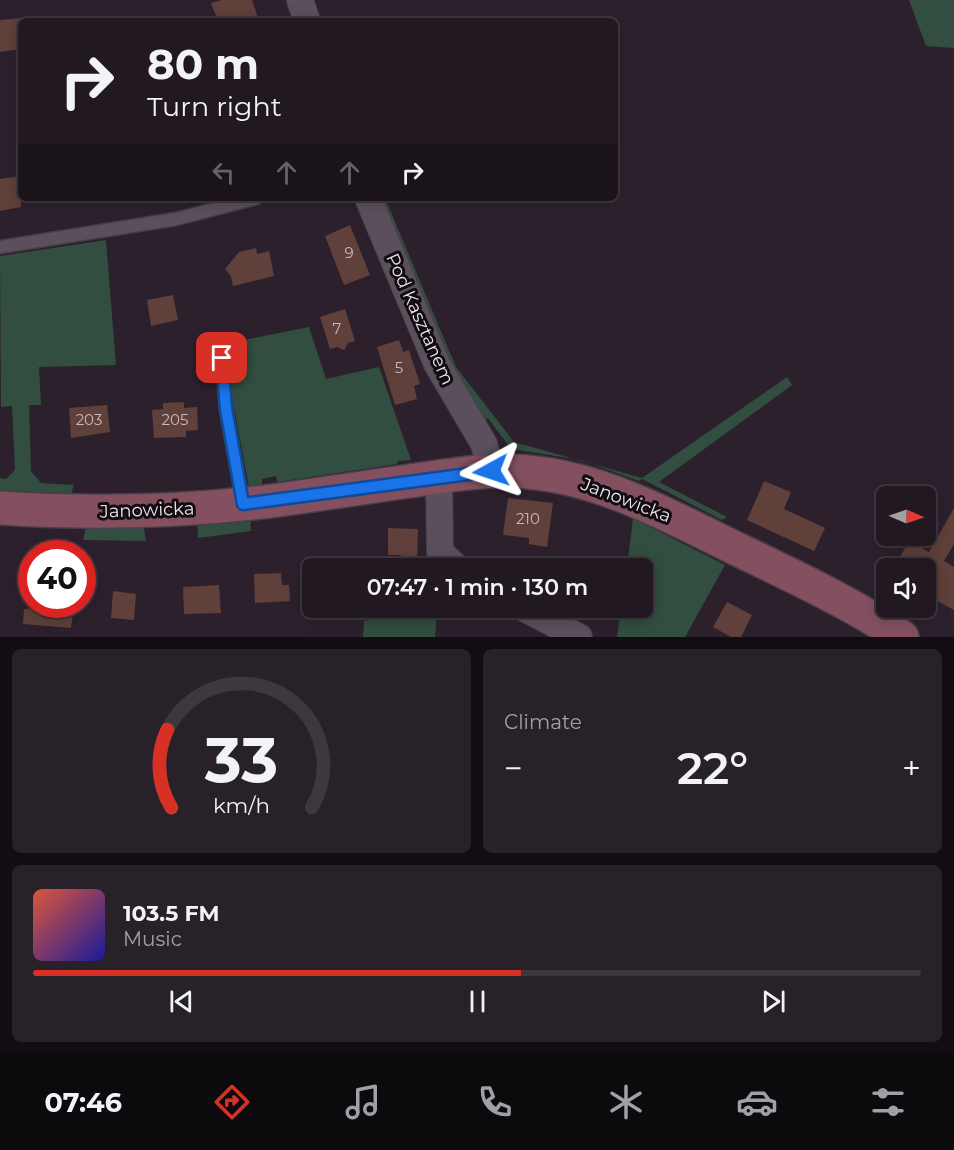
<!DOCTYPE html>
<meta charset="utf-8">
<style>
body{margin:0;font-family:Montserrat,sans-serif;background:#29212a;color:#f1f3f6;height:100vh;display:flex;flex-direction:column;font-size:22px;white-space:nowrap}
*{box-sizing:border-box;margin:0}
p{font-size:20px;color:#a2a0a5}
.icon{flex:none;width:33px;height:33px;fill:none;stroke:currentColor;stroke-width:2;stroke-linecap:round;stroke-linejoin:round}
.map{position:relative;height:637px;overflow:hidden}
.drawer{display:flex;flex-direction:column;gap:12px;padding:12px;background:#120d12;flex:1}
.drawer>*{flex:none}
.top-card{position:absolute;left:18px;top:18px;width:600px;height:183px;border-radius:9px;box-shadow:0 3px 15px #0003,0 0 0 2px #3e373f;background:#211821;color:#f1f3f6;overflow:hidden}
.needle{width:39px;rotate:92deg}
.controls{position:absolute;left:876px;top:486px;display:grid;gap:12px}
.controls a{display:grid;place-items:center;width:60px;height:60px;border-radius:9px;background:#211821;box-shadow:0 3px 15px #0003,0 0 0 2px #3e373f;font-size:30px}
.speed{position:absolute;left:18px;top:540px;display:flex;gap:12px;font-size:30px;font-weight:700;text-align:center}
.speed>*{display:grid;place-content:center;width:78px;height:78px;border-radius:50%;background:#211821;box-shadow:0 3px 15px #0003,0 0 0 2px #3e373f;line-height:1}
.speed .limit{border:9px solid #d22;background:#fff;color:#111}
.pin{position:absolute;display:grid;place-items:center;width:51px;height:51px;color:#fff;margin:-26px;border-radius:12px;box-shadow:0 3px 9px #0006}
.me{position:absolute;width:66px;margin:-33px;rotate:265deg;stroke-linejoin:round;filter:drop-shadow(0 0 4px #0008)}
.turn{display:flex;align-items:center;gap:21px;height:126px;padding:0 30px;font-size:27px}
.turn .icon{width:78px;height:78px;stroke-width:2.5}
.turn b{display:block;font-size:42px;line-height:51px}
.lanes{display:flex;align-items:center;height:57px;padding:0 30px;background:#0003;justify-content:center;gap:30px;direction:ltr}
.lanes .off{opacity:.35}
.big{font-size:45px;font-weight:600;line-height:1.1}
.drawer .tile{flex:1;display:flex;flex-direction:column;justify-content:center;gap:9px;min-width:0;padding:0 21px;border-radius:9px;background:#29212a}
.drawer .dial{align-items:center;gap:0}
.dial svg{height:156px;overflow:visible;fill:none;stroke:#3e373f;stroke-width:7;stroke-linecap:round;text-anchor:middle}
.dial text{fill:#f1f3f6;stroke:none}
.song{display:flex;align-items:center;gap:18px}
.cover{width:72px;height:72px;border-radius:9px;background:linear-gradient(135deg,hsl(10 70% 55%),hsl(240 70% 35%))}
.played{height:6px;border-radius:3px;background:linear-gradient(90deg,#d93025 55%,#3e373f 55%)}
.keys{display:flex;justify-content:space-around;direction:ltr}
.heat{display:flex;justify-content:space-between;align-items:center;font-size:33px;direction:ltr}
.drawer .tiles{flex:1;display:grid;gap:12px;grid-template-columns:1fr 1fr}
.tile:last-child{grid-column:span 2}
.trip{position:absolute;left:302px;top:558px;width:351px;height:60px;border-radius:9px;background:#211821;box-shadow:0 3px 15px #0003,0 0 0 2px #3e373f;font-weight:600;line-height:60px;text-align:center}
.tab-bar{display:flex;height:96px;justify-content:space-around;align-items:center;background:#0d0a0d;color:#a2a0a5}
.tab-bar .icon{width:42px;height:42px}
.tab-bar .current{color:#d93025}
.tab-bar b{font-size:27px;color:#f1f3f6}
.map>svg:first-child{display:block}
</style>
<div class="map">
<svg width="954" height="637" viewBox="0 0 954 637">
<rect width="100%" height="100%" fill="#2c202c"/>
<path fill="#314e40" d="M909,0H954V48L926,46Z
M376,198H385L456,367L514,442L642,478L787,377L792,385L659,482L727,517L722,520L642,479L639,481L581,460L511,449L488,418L481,422L455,379Z
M106,240L116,365L39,367L41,405H29L31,471L41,483L74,485L71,494L0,491V478L6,479L15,470L12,406L1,407L0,256Z
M309,327L326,379L379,367L411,460L398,461L397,464L277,482L276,476L262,479V485L249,487L229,381L240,379L234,342Z
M250,516L251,531L198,538L197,521Z
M633,518L725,565L685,637H617L621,608H642V568H627Z
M87,523H143L146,541L83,540Z
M427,608H437L435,637H363L364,621L426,612Z"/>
<path fill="#5f403a" d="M222,0H252L259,21H218L211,3Z
M21,18V49L0,52V20Z
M21,176V207L0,211V179Z
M350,225L370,275L344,285L325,236Z
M256,248L257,254L269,251L274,276L233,286L231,276L225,269L239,252Z
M173,295L178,320L151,326L147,300Z
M345,309L355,341L348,343L344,350L337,347L330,349L320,317Z
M399,340L403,352L409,350L420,384L414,386L417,399L395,405L377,347Z
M184,402V408L197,407L198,430L186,431V437L154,438L152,410L163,409V403Z
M107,405L110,432L71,438L69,408Z
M764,481L791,492L784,509L825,528L814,551L747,520Z
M508,498L553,503L547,547L529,544V538L503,535Z
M954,508V544L944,561L954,567V610L926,595V568H894L909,541L929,552Z
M388,528L418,529L417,564H400L401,555H388Z
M281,573L282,585H289L290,601L255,603L254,574Z
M219,585L221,613L184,614L183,587Z
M113,591L136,594L134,620L111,618Z
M727,602L752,615L741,637H731L713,627Z
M28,604H62V611L73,612L71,628L23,624L24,609H28Z"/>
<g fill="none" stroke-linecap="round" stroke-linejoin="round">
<defs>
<path id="lane" d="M0,247L176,219L257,198
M222,358L226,409L243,503"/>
<path id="street" d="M300,0L307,21
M368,198L437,364L484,444L491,471
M439,476L440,552L457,568
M524,608L579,637"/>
<path id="secondary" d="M0,508C93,514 186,512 279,500C322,494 366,487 410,481C444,476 479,470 513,471C596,474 667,515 739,550C795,577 851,603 902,637"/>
</defs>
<use href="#lane" stroke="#483d48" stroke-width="15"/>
<use href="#street" stroke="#483d48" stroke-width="28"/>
<use href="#secondary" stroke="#483d48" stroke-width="36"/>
<use href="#lane" stroke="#5c4f5c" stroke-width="12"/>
<use href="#street" stroke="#5c4f5c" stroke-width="26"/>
<use href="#secondary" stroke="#84505f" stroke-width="33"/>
</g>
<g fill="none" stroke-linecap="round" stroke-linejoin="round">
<defs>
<path id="route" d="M222,358L226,409L243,504L491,471"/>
</defs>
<use href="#route" stroke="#114b97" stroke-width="15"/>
<use href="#route" stroke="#1a73e8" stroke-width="10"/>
</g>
<g text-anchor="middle" stroke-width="6" stroke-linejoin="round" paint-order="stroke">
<g font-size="15" fill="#c8babf">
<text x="349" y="258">9</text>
<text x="337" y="334">7</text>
<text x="399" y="373">5</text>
<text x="89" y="425">203</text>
<text x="175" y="425">205</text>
<text x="528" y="524">210</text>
</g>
<g font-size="18" fill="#ebe3eb" stroke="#110c11">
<text transform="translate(420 319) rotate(66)" y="6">Pod Kasztanem</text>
<text transform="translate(626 500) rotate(21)" y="6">Janowicka</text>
<text transform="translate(147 510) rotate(-2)" y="6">Janowicka</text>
</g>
</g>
</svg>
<div class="controls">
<a><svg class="needle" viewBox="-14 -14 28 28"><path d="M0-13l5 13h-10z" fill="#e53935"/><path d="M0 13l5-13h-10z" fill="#a2a0a5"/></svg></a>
<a><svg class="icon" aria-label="sound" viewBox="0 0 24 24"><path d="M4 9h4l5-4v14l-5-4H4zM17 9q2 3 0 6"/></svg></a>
</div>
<div class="speed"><div class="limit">40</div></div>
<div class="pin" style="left:222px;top:358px;background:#d93025"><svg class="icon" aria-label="arrive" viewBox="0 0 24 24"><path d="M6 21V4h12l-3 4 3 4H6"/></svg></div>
<svg class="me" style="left:491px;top:471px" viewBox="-20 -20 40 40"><path d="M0-17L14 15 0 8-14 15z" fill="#1a73e8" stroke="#fff" stroke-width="4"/></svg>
<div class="trip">07:47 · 1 min · 130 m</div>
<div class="top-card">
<div class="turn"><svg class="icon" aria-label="right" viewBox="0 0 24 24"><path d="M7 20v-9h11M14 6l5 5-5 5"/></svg><div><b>80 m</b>Turn right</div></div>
<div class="lanes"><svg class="icon off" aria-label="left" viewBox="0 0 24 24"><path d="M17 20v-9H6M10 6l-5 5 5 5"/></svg><svg class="icon off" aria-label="ahead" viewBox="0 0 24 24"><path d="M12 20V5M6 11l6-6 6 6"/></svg><svg class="icon off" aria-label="ahead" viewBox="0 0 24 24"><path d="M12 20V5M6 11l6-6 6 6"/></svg><svg class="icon" aria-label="right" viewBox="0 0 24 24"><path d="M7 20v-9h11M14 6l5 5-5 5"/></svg></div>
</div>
</div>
<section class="drawer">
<div class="tiles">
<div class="tile dial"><svg viewBox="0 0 100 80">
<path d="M14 69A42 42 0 1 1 86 69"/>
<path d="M14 69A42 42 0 0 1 12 29" stroke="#d93025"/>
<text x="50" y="56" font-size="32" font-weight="700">33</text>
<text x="50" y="72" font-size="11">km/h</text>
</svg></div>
<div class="tile"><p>Climate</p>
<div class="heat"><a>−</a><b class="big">22°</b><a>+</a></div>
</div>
<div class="tile">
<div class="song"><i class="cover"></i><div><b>103.5 FM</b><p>Music</p></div></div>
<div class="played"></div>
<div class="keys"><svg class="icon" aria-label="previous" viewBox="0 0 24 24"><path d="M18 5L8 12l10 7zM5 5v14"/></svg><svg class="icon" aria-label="pause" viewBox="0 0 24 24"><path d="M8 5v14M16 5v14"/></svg><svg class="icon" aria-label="next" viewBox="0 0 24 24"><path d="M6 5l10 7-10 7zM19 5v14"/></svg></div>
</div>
</div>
</section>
<nav class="tab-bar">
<b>07:46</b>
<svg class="icon current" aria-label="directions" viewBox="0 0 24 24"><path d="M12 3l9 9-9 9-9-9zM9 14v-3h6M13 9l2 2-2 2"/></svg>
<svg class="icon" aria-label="music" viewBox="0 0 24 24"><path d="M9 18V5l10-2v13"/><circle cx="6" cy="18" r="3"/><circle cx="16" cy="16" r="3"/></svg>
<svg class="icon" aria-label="phone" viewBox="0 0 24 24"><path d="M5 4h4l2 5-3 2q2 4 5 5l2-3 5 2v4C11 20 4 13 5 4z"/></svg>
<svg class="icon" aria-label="climate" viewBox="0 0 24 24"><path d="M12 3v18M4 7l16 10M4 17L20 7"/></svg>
<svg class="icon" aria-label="car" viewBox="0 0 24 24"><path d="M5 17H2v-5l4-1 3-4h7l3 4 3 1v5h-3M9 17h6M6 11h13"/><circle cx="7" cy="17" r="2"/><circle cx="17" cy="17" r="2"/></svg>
<svg class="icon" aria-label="filters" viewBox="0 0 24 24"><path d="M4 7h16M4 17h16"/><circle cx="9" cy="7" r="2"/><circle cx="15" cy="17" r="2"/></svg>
</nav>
